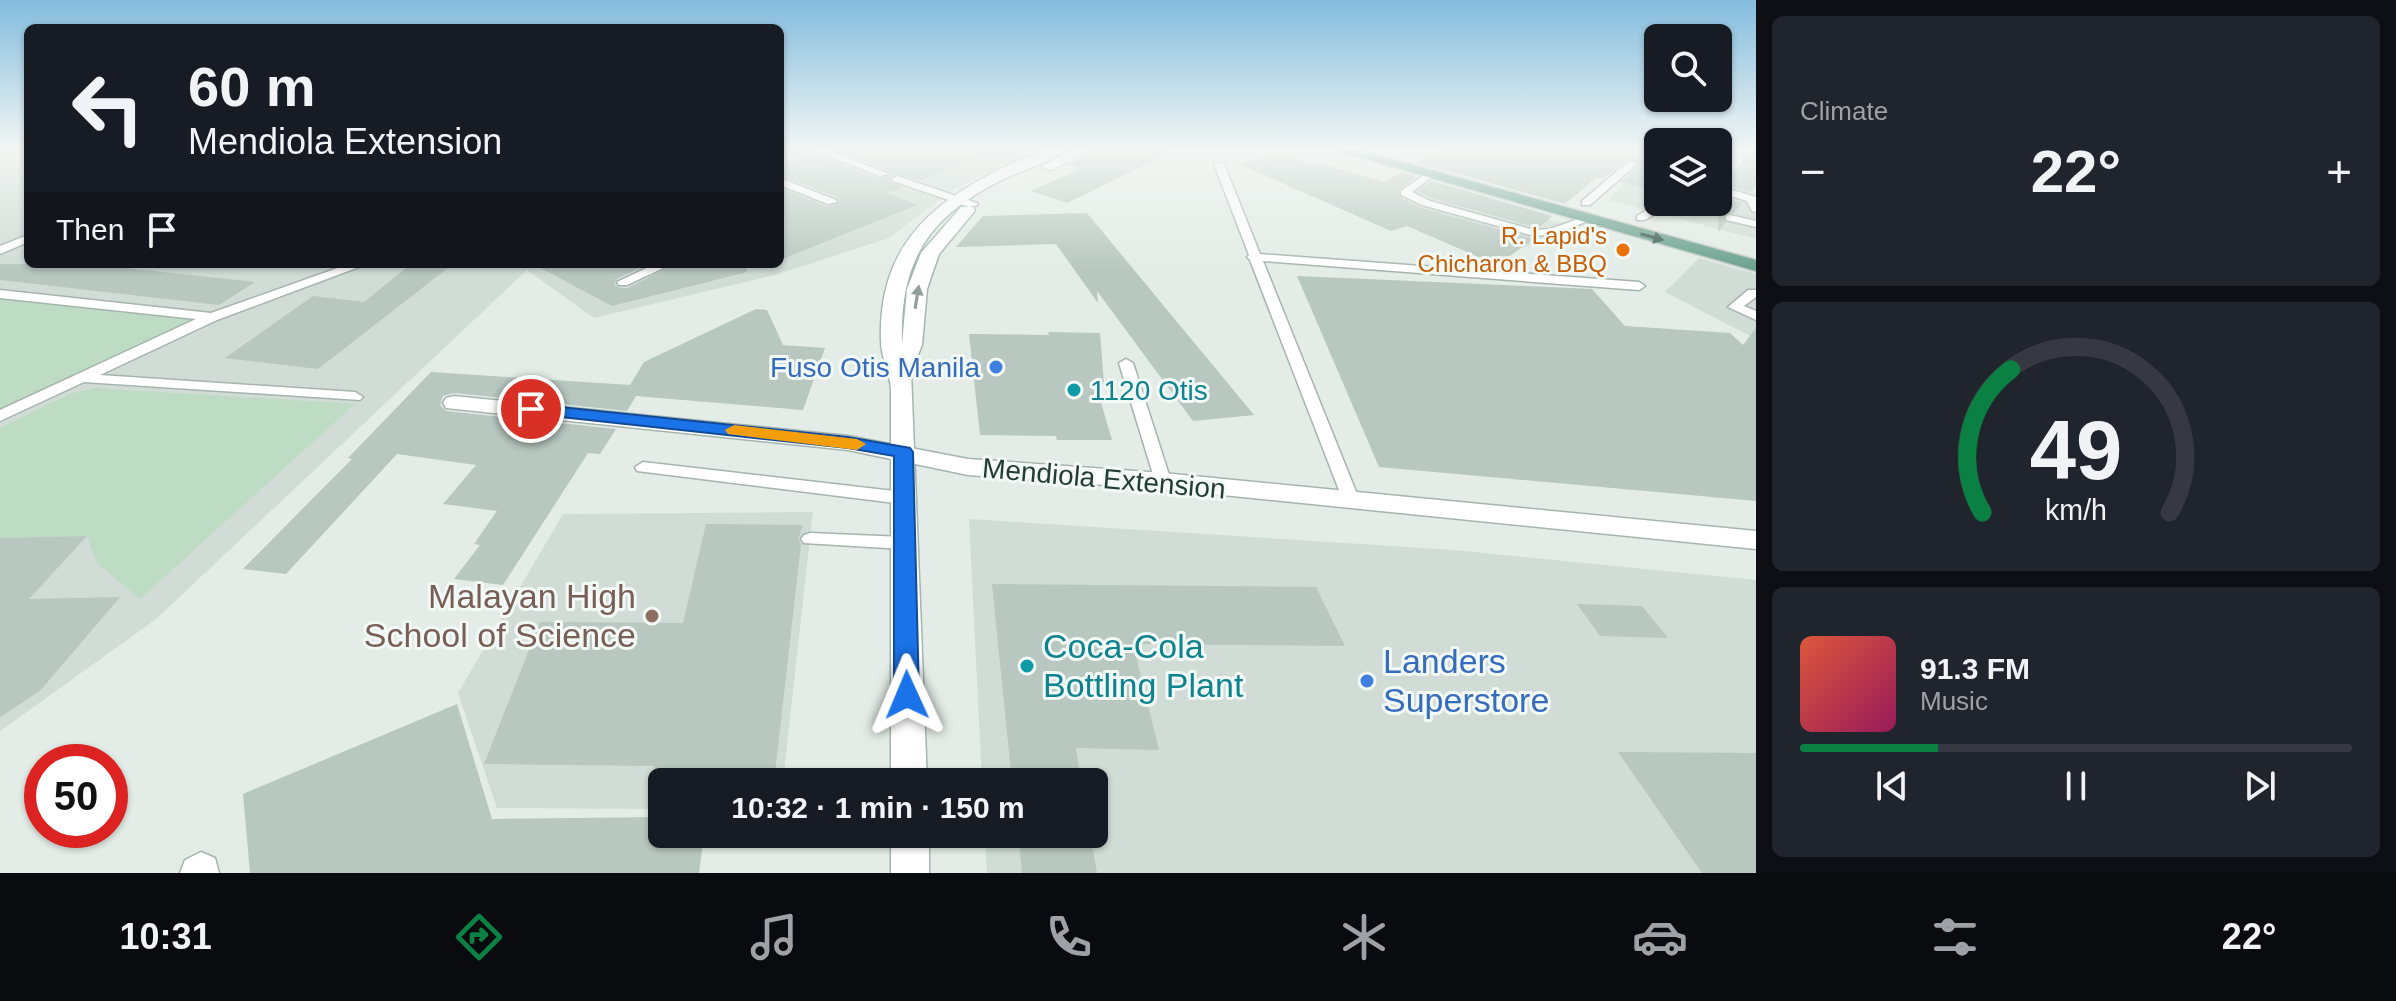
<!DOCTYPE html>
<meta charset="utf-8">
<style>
body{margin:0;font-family:Helvetica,sans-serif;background:#20242c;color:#f1f3f6;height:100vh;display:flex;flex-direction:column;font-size:30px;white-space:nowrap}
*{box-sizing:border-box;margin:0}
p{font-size:26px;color:#9ea1a6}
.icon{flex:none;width:44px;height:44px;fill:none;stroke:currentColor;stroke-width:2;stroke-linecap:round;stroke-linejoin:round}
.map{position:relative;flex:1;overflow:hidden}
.sheet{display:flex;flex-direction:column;gap:16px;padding:16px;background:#0d0f14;width:640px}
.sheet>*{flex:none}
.top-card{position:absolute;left:24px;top:24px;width:760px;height:244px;border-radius:12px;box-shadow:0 2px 6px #0004;background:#171b24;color:#f1f3f6;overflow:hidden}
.fabs{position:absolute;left:1644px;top:24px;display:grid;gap:16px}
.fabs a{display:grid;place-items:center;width:88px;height:88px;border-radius:12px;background:#171b24;box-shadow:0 2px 6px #0004;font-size:40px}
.speed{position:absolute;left:24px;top:744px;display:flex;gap:16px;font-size:40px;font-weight:700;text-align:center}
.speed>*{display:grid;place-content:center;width:104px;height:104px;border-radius:50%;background:#171b24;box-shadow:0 2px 6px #0004;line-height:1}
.speed .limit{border:12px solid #d22;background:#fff;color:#111}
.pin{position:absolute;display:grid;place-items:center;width:68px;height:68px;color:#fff;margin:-34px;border:4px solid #fff;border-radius:50%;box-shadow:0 2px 8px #0007}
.me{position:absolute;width:88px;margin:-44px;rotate:359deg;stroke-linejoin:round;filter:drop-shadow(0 0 6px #0008)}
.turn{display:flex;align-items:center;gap:28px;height:168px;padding:0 32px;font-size:36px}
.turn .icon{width:104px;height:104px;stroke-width:2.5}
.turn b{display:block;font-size:56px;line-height:68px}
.then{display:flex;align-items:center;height:76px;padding:0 32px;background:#0003;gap:16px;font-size:30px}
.big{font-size:60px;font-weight:700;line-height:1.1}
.sheet .card{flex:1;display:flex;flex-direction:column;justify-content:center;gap:12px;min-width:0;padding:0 28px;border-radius:12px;background:#20242c}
.sheet .dial{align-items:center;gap:0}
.dial svg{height:208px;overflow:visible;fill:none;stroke:#363941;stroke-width:7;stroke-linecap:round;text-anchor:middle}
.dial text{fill:#f1f3f6;stroke:none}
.song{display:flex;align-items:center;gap:24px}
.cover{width:96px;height:96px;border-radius:12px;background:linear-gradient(135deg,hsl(10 70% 55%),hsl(330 70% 35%))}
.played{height:8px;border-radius:4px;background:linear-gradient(90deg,#0b8043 25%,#363941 25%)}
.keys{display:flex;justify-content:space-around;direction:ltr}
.heat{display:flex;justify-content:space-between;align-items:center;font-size:44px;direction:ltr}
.trip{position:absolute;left:648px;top:768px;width:460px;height:80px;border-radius:12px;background:#171b24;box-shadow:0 2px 6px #0004;font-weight:700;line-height:80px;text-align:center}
.tab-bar{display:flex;height:128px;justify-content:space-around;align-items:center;background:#090b0e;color:#9ea1a6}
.tab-bar .icon{width:56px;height:56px}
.tab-bar .current{color:#0b8043}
.tab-bar b{font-size:36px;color:#f1f3f6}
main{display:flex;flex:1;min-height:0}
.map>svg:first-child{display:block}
</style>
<main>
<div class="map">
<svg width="1756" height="873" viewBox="0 0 1756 873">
<rect width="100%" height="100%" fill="#e3ece7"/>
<path fill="#d1dcd6" d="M0,148H28V264H780V148H1043L954,189L889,238L775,275L594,318L527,270L155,620L0,731Z
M1656,149L1658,202H1718V169L1756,193V239L1609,200Z
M1409,180L1587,230L1519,249L1388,195Z
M1699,258L1756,274V339L1665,292Z
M813,512L783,782H662V809L497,808L458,693L563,514Z
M969,519L1454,550L1756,580V873H987L985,834H1094V782H982Z"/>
<path fill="#bddcc3" d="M0,298L195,318L192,323L0,410Z
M94,388L355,404L140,599L97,563L87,536L0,538V428L70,394Z"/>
<path fill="#b8c7c0" d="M832,148H999V150L920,181L895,173L889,178L890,182L903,188L887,193L917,205L780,260V188L827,207L840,203L837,197L780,175V166L815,154L879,179L892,175L890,171Z
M1098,148H1179L1067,203L1031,191L1080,169L1069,165Z
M1445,148H1653L1638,159H1658V191L1621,182L1641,163L1630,158L1604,178H1596L1565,204L1418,163Z
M1282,154L1312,166L1318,163L1384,182L1402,172L1416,177L1399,189L1400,198L1421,208L1534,239L1497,265L1407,226L1391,231L1239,164Z
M1749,154L1756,157V186L1751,192L1723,184Z
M1432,181L1552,216L1540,227H1534L1431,198L1418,191Z
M1718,195L1742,203L1734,213L1724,214L1725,223L1718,232Z
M1087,213L1254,415L1193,421L1097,291L1098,303L1056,244L956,247L983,216Z
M0,264H88L255,282L219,305L0,280Z
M411,264H453L318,369L225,358L313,296L364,302Z
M533,264H648L616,279L614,284L619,288H628L675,264H746L747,272L612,306Z
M1297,276L1592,289L1625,326L1730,333L1743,345L1756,328V501L1379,467Z
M756,309L767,310L783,345L825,348L803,410L636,396L627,411L454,393L443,396L440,405L446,411L616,429L600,454L588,453L503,585L454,579L480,545L474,544L497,511L443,504L476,465L397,454L286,574L243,569L332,479L352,459L348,458L431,372L630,385L644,362Z
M1048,332L1100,333L1104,384L1099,396L1112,440H1057L1056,436L980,435L969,334L1049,335Z
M706,524L803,525L798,539L801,544L774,782H651L655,766L484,764L540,622L683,623Z
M87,536L29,599L120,597L40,691L0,717V538Z
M992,584L1316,587L1345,646L1133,644L1159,750L1076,748L1081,782H1012Z
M1577,604L1642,606L1668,638L1600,636Z
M457,704L492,819L662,817V834H704L699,873H250L243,794Z
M1618,752L1756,753V873H1702Z
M1018,834H1090L1097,873H1022Z"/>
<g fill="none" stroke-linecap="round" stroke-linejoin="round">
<defs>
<path id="service" d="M808,148H823L889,174L880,176Z
M1744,148H1756V154Z
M1629,161L1638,163L1590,205H1582V201Z
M1215,162L1224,164L1260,254L1639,282L1645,286L1639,290L1263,261L1359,499L1356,503H1344L1250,260L1247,257L1249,255L1214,164Z
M1428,172L1433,175L1432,177L1412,192L1430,201L1534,230L1550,229L1587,216L1593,219L1555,234L1534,236L1422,205L1401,195V191Z
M897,176L977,203L978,205L969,207L893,181L892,179Z
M780,178L836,200L837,202L828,204L780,185Z
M1718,186L1756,197V212L1752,211L1747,201L1718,192Z
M1659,202H1682L1705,210L1700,213L1669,205L1645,220H1637V216Z
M1730,215L1756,221V227L1726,220V216Z
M28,235V242L0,254V246Z
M349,264H367L217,320L100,375L355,392L363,397L360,400L84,382L0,421V410L196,319L0,298V290L211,313Z
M655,264H672L627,285H619L617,282Z
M1748,290H1756V297L1744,306L1756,311V320L1728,307Z
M1126,359L1133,363L1171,481L1169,485L1163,486L1155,481L1119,363Z
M643,462L903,492L912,498L903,504L637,471L635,467Z
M810,533L903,537L909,539L912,543L909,547L903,549L804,543L801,539L804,535Z"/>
<path id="minor" d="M454,396L848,436L968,459L1163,473L1756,531V549L1163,489L968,475L848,450L446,408L443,403L446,398Z
M201,852L215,858L219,873H180L185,860Z"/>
<path id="secondary" d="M1048,148H1068C1052,162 1025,169 1006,178C930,214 899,260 902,344L907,289L921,253L961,207H973L975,210L973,213L939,254L927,289L922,345L911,372L927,782H891V389C890,372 881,358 881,341C877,228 955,187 1048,148Z
M1075,148H1095L1054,169L1049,170L1042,166Z
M891,834H929V873H891Z"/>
<path id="primary" d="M1327,148H1352L1756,260V271Z"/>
</defs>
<use href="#service" stroke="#a6b4ae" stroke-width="3"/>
<use href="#minor" stroke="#a6b4ae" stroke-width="3"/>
<use href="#secondary" stroke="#a2b7ae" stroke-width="3"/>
<use href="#primary" stroke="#c1c9c6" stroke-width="3"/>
<use href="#service" fill="#fff" fill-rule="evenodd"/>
<use href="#minor" fill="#fff" fill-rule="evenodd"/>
<use href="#secondary" fill="#fff" fill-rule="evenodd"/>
<use href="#primary" fill="#69a08e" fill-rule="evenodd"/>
</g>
<defs><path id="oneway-solid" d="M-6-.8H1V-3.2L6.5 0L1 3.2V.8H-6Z" transform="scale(2)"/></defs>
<use fill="#34564a" href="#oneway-solid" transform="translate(1652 237) rotate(16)"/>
<use fill="#919e9a" href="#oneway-solid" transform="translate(917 297) rotate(-81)"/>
<linearGradient id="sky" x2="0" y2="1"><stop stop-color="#83bcde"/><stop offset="0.55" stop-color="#f2f6f4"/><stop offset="1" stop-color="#f2f6f4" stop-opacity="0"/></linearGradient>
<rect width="1756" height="271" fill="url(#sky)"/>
<path fill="#1a73e8" stroke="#114b97" stroke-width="2" d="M531,404L848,437L910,448L913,452L919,695L915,702L907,705L898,702L894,695V456L848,448L524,413L522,409L524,406Z"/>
<path fill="#f59e0b" d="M734,425L857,439L866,444L857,450L728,434L725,430Z"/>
<circle fill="#e8710a" stroke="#f3f9f6" stroke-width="3" cx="1623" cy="250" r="8"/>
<g fill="#3f7fe0" stroke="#f3f9f6" stroke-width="3">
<circle cx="996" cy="367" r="8"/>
<circle cx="1367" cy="681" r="8"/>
</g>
<g fill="#0f9aa8" stroke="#f3f9f6" stroke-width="3">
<circle cx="1074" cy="390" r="8"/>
<circle cx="1027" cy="666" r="8"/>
</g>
<circle fill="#8d6e63" stroke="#f3f9f6" stroke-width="3" cx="652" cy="616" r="8"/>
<g text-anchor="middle" stroke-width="6" stroke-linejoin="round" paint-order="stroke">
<g font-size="24" fill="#c56008" stroke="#f3f9f6" text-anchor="end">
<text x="1607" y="244">R. Lapid's<tspan x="1607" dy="28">Chicharon &amp; BBQ</tspan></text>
</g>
<g font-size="28" fill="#366cbe" stroke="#f3f9f6" text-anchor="end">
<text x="980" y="377">Fuso Otis Manila</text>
</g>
<g font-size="28" fill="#0d838f" stroke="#f3f9f6" text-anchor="start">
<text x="1090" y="400">1120 Otis</text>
</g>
<g font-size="28" fill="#233d34" stroke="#f3f9f6">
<text transform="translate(1104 478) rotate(5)" y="10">Mendiola Extension</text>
</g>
<g font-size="34" fill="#785e54" stroke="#f3f9f6" text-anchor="end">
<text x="636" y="608">Malayan High<tspan x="636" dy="39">School of Science</tspan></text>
</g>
<g font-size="34" fill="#0d838f" stroke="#f3f9f6" text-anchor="start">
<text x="1043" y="658">Coca-Cola<tspan x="1043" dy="39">Bottling Plant</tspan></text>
</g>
<g font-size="34" fill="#366cbe" stroke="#f3f9f6" text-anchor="start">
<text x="1383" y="673">Landers<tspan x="1383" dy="39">Superstore</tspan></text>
</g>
</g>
</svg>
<div class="fabs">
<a><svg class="icon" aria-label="search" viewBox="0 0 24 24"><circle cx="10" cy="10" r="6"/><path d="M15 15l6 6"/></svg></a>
<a><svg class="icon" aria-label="layers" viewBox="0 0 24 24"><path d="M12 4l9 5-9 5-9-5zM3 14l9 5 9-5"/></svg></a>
</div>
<div class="speed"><div class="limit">50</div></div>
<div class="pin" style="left:531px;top:409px;background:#d93025"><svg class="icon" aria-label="arrive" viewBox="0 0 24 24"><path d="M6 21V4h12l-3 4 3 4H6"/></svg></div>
<svg class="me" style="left:907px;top:695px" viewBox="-20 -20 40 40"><path d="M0-17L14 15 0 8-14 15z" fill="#1a73e8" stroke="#fff" stroke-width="4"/></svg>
<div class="trip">10:32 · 1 min · 150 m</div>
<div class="top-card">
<div class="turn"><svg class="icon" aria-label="left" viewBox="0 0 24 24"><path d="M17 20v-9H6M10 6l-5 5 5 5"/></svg><div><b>60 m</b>Mendiola Extension</div></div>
<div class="then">Then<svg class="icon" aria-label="arrive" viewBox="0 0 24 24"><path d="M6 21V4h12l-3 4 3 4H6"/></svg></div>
</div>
</div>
<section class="sheet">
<div class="card"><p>Climate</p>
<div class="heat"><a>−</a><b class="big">22°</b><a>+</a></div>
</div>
<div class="card dial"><svg viewBox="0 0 100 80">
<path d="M14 69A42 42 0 1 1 86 69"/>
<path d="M14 69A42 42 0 0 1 25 14" stroke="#0b8043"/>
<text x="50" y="56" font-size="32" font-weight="700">49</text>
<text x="50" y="72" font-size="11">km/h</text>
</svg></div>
<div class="card">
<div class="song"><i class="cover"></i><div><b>91.3 FM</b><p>Music</p></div></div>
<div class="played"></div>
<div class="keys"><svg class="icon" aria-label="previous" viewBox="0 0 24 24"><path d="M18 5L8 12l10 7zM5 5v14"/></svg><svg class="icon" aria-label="pause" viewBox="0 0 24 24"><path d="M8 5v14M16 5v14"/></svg><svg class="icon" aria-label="next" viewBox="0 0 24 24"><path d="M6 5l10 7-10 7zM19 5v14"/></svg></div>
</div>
</section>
</main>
<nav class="tab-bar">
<b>10:31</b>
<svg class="icon current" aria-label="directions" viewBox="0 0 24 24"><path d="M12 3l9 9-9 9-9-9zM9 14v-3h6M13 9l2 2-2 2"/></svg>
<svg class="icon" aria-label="music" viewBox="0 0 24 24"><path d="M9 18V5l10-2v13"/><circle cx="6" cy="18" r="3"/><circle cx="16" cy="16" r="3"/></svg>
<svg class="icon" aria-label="phone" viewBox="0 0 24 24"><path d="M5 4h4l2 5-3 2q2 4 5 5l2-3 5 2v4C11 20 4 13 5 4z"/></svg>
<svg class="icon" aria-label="climate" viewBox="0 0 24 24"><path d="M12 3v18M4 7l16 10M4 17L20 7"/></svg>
<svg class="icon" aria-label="car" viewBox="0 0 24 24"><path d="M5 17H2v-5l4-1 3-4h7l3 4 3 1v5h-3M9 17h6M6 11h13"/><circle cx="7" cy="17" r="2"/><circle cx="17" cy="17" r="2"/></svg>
<svg class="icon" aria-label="filters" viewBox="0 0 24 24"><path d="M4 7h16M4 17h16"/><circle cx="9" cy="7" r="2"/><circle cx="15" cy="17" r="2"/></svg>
<b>22°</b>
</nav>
